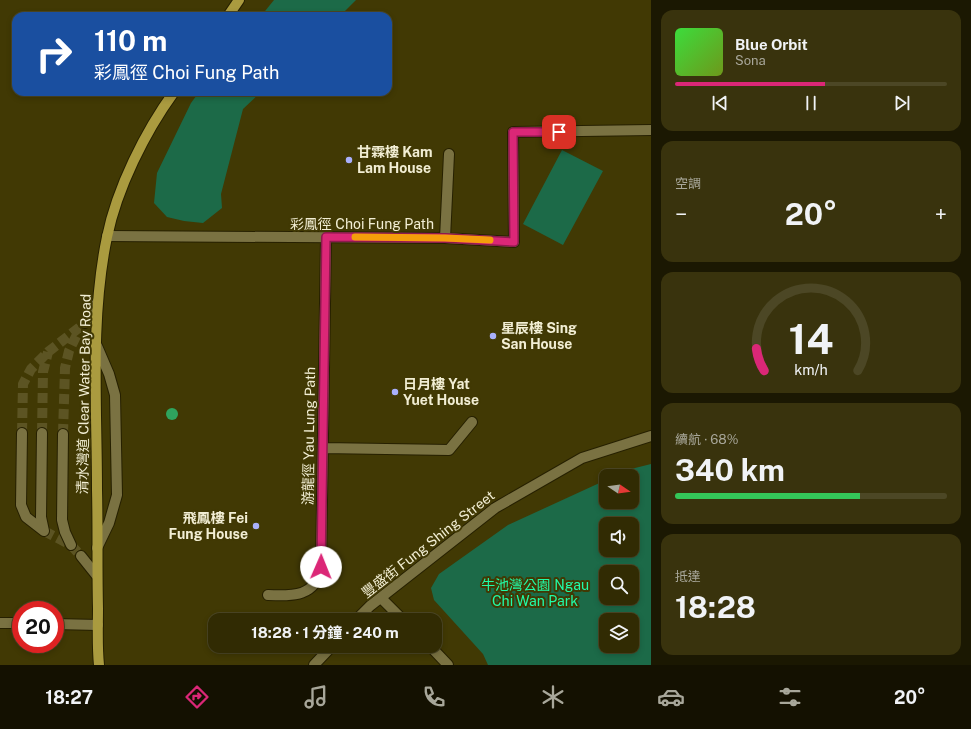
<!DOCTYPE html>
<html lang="zh-TW">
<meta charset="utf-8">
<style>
body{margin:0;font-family:"Public Sans","Noto Sans TC",sans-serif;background:#39330d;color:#f1f3f6;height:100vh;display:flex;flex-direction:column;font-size:15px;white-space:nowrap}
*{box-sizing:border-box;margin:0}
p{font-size:13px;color:#a8a79a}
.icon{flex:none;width:22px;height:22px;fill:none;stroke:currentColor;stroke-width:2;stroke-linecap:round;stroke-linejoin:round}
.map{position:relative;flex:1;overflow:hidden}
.panel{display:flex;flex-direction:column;gap:10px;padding:10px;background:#1b1802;width:320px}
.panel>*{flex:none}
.hud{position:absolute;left:12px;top:12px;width:380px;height:84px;border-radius:12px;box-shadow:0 2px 6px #0003,0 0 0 1px #4c4725;background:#1a4fa0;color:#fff;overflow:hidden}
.needle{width:26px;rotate:103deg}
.tools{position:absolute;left:599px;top:469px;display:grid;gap:8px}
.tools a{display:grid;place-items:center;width:40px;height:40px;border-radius:8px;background:#312b03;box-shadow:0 2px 6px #0003,0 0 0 1px #4c4725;font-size:20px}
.speed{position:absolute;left:12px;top:601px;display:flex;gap:8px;font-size:20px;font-weight:700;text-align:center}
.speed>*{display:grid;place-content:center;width:52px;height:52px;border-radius:50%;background:#312b03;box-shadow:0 2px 6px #0003,0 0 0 1px #4c4725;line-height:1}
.speed .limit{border:6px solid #d22;background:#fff;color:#111}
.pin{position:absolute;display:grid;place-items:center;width:34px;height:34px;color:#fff;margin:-17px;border-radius:8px;box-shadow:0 2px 6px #0006}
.me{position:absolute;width:44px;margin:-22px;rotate:1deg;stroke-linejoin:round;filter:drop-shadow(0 0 3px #0008)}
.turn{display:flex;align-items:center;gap:14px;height:84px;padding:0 16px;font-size:18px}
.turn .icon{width:52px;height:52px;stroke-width:2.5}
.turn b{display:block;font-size:28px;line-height:34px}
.big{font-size:30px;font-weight:700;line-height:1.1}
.panel .tile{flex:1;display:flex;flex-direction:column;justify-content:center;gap:6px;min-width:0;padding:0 14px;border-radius:12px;background:#39330d}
.panel .dial{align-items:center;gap:0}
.dial svg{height:104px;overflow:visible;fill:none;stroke:#4c4725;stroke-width:7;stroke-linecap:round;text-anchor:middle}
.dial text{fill:#f1f3f6;stroke:none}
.song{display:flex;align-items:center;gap:12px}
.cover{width:48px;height:48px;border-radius:6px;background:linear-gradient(135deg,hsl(120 70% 55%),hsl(80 70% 35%))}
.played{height:4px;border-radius:2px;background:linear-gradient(90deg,#db2777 55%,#4c4725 55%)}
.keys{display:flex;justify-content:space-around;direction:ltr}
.heat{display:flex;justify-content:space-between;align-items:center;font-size:22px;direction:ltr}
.charge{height:6px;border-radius:3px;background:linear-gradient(90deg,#34c759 68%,#4c4725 0)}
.trip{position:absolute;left:208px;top:613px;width:234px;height:40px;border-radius:12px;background:#312b03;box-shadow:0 2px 6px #0003,0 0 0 1px #4c4725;font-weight:700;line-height:40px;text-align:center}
.tabs{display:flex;height:64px;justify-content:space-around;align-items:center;background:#141101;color:#a8a79a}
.tabs .icon{width:28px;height:28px}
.tabs .active{color:#db2777}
.tabs b{font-size:18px;color:#f1f3f6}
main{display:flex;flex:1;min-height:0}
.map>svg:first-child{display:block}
</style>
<main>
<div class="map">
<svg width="651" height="665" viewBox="0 0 651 665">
<rect width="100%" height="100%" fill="#413904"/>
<path fill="#1c6a48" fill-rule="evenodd" d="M274,0H356L340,16H261Z
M199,92H261L243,109L221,194L222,208L203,223L184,221L167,217L154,203L157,173L191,103Z
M562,150L603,171L563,245L523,224Z
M651,464V665H488L483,654L434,600L431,588L439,574L508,525L606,480V502H632V476H615L627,470ZM606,524H632V550H606ZM606,572H632V598H606ZM606,620H632V646H606Z"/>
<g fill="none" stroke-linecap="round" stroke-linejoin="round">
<path stroke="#5c5423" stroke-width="10" stroke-dasharray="10 5" stroke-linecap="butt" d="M22,433L23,384L31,369L48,352L85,323
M42,433L43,372L48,352
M63,434L65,368L69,351L79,330
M44,531L71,545L81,556"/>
<defs>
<path id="minor" d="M107,236L445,238L514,242L513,132L651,130
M445,238L449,154
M85,323L98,301
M97,346L109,374L115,395L117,495L109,523L97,548
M22,433L21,505L26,517L44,531
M42,433L41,517L44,531
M63,434L62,520L65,532L71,545
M323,448L449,450L472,422
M81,556L97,576
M268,595C293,596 316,597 321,567L326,237
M381,598L403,620
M356,620L370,606L495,508L582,458L651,436
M0,623H21
M55,624L98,625
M430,646L448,665
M314,665L332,646"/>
<path id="major" d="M228,16L239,0
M99,665C97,646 98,627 98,608C97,568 98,529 97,490C97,407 90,318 107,237C117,188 145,132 174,92"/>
</defs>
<use href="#minor" stroke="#262000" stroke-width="12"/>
<use href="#major" stroke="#262000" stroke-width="12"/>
<use href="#minor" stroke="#7a7242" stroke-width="10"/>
<use href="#major" stroke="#aa9b3f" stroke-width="10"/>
</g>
<circle fill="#2fa45e" cx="172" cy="414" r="6"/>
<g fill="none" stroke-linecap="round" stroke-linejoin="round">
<defs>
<path id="route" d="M321,567L326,237L445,238L514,242L513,132H559"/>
</defs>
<use href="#route" stroke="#8e194d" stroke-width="10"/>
<use href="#route" stroke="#db2777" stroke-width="7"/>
<path stroke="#f59e0b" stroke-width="7" d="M355,237L445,238L490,240"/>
</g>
<g fill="#a9b0fc" stroke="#413904" stroke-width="1.5">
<circle cx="349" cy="160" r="4"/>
<circle cx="493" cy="336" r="4"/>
<circle cx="395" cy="392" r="4"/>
<circle cx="256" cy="526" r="4"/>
</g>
<g text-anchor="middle" stroke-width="4" stroke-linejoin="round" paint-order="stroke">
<g font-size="14" font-weight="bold" fill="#f2eed4" stroke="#413904" text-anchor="start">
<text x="357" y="157">甘霖樓 Kam<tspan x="357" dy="16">Lam House</tspan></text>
<text x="501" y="333">星辰樓 Sing<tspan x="501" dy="16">San House</tspan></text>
<text x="403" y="389">日月樓 Yat<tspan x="403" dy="16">Yuet House</tspan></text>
<text x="248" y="523" text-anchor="end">飛鳳樓 Fei<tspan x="248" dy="16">Fung House</tspan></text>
</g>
<g font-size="14" fill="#f2eed4" stroke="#413904">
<text x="362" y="229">彩鳳徑 Choi Fung Path</text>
<text transform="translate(84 394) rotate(-89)" y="5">清水灣道 Clear Water Bay Road</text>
<text transform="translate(309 436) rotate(-89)" y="5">游龍徑 Yau Lung Path</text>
<text transform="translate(428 544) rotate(-38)" y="5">豐盛街 Fung Shing Street</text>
</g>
<g font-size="14" fill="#21fba8" stroke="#413904">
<text x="535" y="590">牛池灣公園 Ngau<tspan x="535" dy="16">Chi Wan Park</tspan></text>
</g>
</g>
</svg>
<div class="tools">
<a><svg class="needle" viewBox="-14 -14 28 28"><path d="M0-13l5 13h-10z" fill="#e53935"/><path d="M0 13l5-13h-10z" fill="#a8a79a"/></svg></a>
<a><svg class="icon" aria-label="sound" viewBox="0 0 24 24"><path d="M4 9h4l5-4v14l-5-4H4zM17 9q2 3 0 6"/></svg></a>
<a><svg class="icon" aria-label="search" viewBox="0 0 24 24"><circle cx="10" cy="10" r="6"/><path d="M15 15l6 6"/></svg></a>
<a><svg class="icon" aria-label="layers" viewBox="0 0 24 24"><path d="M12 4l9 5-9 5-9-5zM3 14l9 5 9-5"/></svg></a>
</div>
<div class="speed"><div class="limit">20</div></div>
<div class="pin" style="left:559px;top:132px;background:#d93025"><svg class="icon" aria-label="arrive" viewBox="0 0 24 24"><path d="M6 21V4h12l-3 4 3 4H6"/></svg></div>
<svg class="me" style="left:321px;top:567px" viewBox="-20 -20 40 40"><circle r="19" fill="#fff"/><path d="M0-13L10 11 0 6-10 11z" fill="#db2777"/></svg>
<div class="trip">18:28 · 1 分鐘 · 240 m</div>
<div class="hud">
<div class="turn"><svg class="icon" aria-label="right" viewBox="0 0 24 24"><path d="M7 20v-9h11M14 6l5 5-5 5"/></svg><div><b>110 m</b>彩鳳徑 Choi Fung Path</div></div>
</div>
</div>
<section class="panel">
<div class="tile">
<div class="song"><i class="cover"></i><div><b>Blue Orbit</b><p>Sona</p></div></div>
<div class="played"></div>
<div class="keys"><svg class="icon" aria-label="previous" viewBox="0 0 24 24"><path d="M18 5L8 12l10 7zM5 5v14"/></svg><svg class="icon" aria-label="pause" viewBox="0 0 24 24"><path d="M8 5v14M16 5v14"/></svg><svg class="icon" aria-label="next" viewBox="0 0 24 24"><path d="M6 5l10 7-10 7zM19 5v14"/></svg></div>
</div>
<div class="tile"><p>空調</p>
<div class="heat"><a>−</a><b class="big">20°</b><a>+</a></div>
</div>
<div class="tile dial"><svg viewBox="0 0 100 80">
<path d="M14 69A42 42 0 1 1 86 69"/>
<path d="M14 69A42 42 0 0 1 8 52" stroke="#db2777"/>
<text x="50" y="56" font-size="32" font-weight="700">14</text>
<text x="50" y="72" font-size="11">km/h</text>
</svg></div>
<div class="tile"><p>續航 · 68%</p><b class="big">340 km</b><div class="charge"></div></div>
<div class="tile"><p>抵達</p><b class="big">18:28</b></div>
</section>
</main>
<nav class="tabs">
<b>18:27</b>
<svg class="icon active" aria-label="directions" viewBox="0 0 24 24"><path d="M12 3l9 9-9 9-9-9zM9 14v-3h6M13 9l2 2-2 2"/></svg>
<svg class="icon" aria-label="music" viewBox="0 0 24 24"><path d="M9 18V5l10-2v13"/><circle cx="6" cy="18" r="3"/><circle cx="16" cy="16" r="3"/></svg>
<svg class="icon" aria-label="phone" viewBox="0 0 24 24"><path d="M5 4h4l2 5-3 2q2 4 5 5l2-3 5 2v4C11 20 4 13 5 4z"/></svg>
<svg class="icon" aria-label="climate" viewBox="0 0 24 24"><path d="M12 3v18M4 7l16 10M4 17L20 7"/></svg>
<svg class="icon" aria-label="car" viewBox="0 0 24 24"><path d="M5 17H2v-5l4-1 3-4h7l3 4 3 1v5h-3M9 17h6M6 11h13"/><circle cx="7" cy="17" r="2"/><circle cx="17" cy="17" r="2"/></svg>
<svg class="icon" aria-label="filters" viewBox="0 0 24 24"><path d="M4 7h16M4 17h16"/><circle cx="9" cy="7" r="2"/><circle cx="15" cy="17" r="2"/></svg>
<b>20°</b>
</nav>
